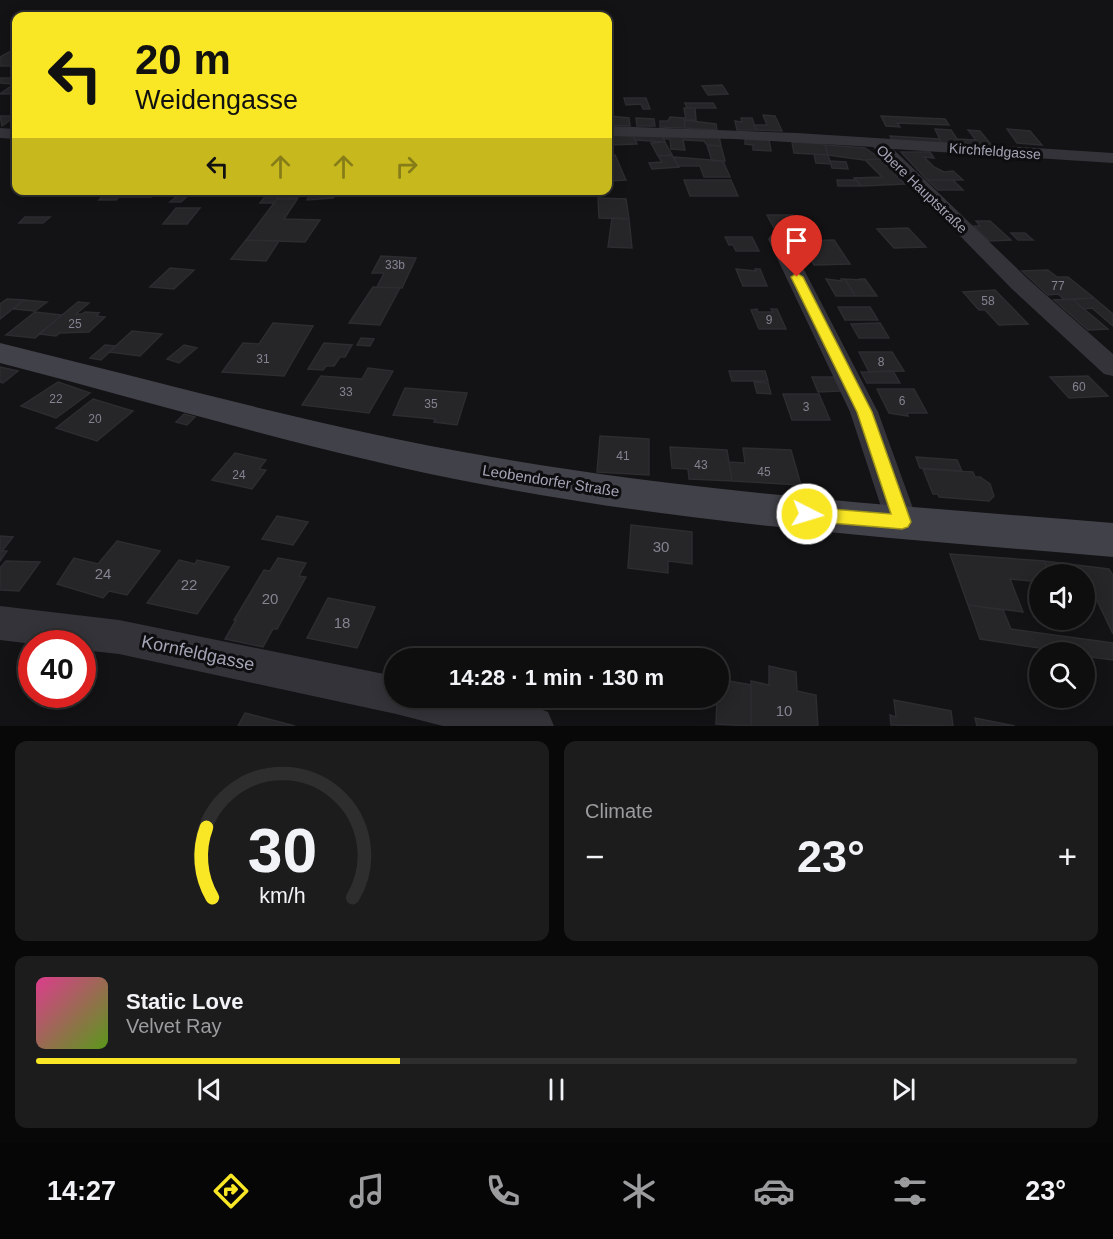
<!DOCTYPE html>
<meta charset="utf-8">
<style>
body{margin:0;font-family:Helvetica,sans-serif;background:#1c1c1d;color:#f1f3f6;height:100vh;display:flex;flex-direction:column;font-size:22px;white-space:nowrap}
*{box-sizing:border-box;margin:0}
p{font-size:20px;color:#9b9c9e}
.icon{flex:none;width:33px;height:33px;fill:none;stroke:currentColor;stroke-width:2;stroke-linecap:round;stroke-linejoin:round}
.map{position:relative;height:726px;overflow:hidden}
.side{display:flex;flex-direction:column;gap:15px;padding:15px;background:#080808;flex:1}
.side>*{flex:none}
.top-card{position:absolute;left:12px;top:12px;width:600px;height:183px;border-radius:12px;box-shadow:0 3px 15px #0003,0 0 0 2px #2e2e2f;background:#f9e725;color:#111;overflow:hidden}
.tools{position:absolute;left:1029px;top:564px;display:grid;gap:12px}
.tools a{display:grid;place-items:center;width:66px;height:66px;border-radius:50%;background:#0e0e0f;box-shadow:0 3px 15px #0003,0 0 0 2px #2e2e2f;font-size:30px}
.speed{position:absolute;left:18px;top:630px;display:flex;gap:12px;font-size:30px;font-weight:700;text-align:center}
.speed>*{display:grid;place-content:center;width:78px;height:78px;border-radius:50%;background:#0e0e0f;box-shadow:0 3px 15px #0003,0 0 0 2px #2e2e2f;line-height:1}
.speed .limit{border:9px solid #d22;background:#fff;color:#111}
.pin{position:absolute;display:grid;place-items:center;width:51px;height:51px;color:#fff;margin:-62px -26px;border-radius:50% 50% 50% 0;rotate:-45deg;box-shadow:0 0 6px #0007}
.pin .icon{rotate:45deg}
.me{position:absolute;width:66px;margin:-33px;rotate:95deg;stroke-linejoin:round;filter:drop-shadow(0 0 4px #0008)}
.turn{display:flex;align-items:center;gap:21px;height:126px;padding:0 24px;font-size:27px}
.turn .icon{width:78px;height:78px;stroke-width:2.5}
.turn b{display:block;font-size:42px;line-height:51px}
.lanes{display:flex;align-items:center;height:57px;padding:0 24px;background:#0003;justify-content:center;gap:30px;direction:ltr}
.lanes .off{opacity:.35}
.big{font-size:45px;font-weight:800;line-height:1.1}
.side .tile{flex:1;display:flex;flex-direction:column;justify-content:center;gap:9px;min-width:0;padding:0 21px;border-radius:12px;background:#1c1c1d}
.side .dial{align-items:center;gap:0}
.dial svg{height:156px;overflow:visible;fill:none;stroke:#2e2e2f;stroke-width:7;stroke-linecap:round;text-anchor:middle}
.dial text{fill:#f1f3f6;stroke:none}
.song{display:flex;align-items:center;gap:18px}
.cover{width:72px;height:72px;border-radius:9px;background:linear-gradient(135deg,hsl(330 70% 55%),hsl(90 70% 35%))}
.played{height:6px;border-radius:3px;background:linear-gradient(90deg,#f9e725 35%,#2e2e2f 35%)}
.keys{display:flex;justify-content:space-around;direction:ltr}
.heat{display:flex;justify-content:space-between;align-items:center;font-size:33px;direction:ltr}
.side .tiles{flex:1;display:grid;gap:15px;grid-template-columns:1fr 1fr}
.tile:last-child{grid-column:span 2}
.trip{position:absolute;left:384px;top:648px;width:345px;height:60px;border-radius:30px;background:#0e0e0f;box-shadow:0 3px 15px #0003,0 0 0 2px #2e2e2f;font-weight:800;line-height:60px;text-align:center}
.dock{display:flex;height:96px;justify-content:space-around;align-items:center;background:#060606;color:#9b9c9e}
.dock .icon{width:42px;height:42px}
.dock .current{color:#f9e725}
.dock b{font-size:27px;color:#f1f3f6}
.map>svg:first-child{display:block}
</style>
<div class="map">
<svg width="1113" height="726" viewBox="0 0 1113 726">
<rect width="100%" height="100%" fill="#131214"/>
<path fill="#262528" stroke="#2d2c30" stroke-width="1.5" d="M16,48V66H0V57Z
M0,78H16V89L9,94H0L14,84L0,83Z
M722,85L728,94L708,95L702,86Z
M624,98H646L650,109H643L641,104L626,105Z
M685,103H713L716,108H687Z
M684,108H695L696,120H686Z
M763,115L775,116L782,131L756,130L754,125H767Z
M0,116H16L2,126Z
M610,116L629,118L630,126L611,125Z
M881,116L945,119L949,125L897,123L900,127L886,126Z
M670,117L684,118L685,128L660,127V121H668Z
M636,118L654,119L655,126H637Z
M741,118H752L756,130H737L735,121L742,122Z
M684,120L716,124L717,130L685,128Z
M935,129L951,130L961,145L942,144Z
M1007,129L1030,131L1042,145L1017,143Z
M968,130L980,131L993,147L961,145L957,139L976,140Z
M661,134L665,142L635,140L633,135Z
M661,134L684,135L685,140H683L685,150L671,149L670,139H664Z
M608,135H633L637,144L610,145Z
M684,135L719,136L721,146L707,145L704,141L685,140Z
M890,136L939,139L942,144L893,142Z
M745,139L769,140L771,151L753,150V145L745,144Z
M665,142L672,155L658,156L651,143Z
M792,142L825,144L828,155L794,153Z
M707,145L721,146L725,161H712Z
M825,145L865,148L881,159L864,160L828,155Z
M901,152H930L934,158L924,157L934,167L944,172L953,171L963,180H927Z
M814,154L828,155L831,164L816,163Z
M608,155H615L626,180L609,181Z
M672,155L679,167L652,169L649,163L662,162L658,156Z
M674,157L723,161L730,177H704L700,166H678Z
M880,159L905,184L862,186L854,178L882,177L865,160Z
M830,161L846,162L848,169L832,168Z
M684,180H731L738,196H690Z
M837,180H856L862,186H838Z
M927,180H953L963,190H938Z
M109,190H125L116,200H99Z
M125,190H158L151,197H119Z
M184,190H194L181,202H170Z
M270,190H283L274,203H260Z
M283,190H337V193L297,195L295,199H277Z
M337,193L333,198L307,200L309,194Z
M298,198L284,219L320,220L305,242L246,240L277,199Z
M598,198L626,199L629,219L599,218Z
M176,208H200L187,224H163Z
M767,215H793L800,227L774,228Z
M25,217H50L43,223H19Z
M612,218L629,219L632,248L608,247Z
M976,221H990L1011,240L989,241L974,226H980Z
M908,228L926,247L894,248L877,229Z
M1011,233H1025L1033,240H1018Z
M725,237H752L759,251H736L733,245H729Z
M246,240L279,241L266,261L231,259Z
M834,240L850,264L814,265L807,253H812L805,241Z
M381,256L416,258L402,288L377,287L384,273H372Z
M170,268L194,270L174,289L150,287Z
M736,269L756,271L755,269H760L767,286H743Z
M1048,270L1057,277H1068L1094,298L1065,300L1058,294L1048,295L1022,271Z
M826,279L842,281L841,279H845L855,296H836Z
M845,279L861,280L860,279H865L877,296H855Z
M373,287L400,288L380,325L349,323Z
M995,290L1028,324L999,325L985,310H979L963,292Z
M1094,298L1113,314V326L1092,308L1084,309L1072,299Z
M7,299L24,300L0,319V304Z
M1072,299L1108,329L1088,330L1054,300Z
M24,300L47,302L35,311L13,309Z
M78,302L89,303L76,314H82L85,312L99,313L96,316L105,317L89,332L60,333L56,336L39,334Z
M838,307H870L878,320H845Z
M757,309L758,312H773L771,309H777L786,329H759L751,310Z
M35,312L62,315L35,338L6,335Z
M273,323L313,326L284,376L222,372L243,343L259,344Z
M880,323L889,338H859L851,324Z
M132,331L162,334L140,356L109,352Z
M361,338L374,339L370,346L357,345Z
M324,343L352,345L345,357H340L334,366H326L323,370L308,369Z
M105,345L116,346L101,360L90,358Z
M184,345L197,348L179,363L167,359Z
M859,352H892L904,371L869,372Z
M0,367L18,371L3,383L0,382Z
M368,368L393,371L369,413L302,405L321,376L362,379Z
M729,371H765L768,381H732Z
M893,371L900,383H867L861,372Z
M1088,376L1108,396L1069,398L1050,377Z
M812,377H834L841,391L818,392Z
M58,382L90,393L56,418L21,406Z
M754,382L768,383L771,394L757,393Z
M405,388L467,393L457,425L434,422L435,419L393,415Z
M877,389H914L927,413H907L908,416L889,413Z
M783,394H819L830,420H792Z
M93,399L133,411L97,441L56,428Z
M184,414L195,417L187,425L176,422Z
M600,436L649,439V475L597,472Z
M670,447L727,450L732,481L689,479L688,469L672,468Z
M743,448L791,450L801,485L732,481L729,462L745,463Z
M235,453L266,460L259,469L266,470L252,489L212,480Z
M916,457L957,460L962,471L920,468Z
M923,469L973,472L975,477H980L990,484L994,496L989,501L939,497L938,494H933Z
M277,516L308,522L293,545L262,539Z
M631,525L692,532V564L668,561V573L628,568Z
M0,536L13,537L2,551H7L0,561Z
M117,541L160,551L127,595L109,591L103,598L57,584L74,558L98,564Z
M950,554L1044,561L1050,574H1040V582L1010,579L1023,612L968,605Z
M278,558L306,563L299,576L306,577L277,629H273L263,647L225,639L236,620H234L264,570L270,571Z
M179,560L195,564L197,560L229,567L197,614L147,603Z
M6,561L40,562L19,591L0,590V568Z
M1044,561L1109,569L1113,575V634L1091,588H1084V574H1050Z
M328,598L375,607L357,648L307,638Z
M968,605L1003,610L1011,629L1113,643V660L1084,656V652H1065L980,639Z
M769,666L796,672L797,691L816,695L818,726H751V681L769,685Z
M718,679L751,685V726L716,724Z
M894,700L951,711L953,726L891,725L890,715L896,717Z
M245,713L295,726H238Z
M975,718L1015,726H977Z"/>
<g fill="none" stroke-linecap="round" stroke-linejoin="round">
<path fill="#343339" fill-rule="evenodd" d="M608,126L797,133L1113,153V163L893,149L1028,279L1113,354V376L1104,374L1012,289L873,147L734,139L608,136Z
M0,128L16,129V139L0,138Z
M778,233L785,235L788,239L878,412L918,522L913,531L902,535L891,531L886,522L850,412L768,239L771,235Z
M0,606L119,620L394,676V698C446,698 500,691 548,712L554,726H443L396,714L119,654L82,650V644H33L0,640Z"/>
<path fill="#414149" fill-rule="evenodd" d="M0,343C164,383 326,429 492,457C697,493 906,506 1113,523V557C905,539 696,525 491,486C325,455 163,405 0,363Z"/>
</g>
<path fill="#f9e725" stroke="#a29618" stroke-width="1.5" d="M797,273L803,277L872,412L911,522L908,527L902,529L807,521L801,519L798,514L801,509L807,507L891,514L857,412L791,277Z"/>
<g text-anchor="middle" stroke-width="6" stroke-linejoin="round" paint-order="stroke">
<g font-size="12" fill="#838491">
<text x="395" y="269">33b</text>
<text x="1058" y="290">77</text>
<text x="988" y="305">58</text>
<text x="769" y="324">9</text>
<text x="75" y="328">25</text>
<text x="263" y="363">31</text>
<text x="881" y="366">8</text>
<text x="1079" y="391">60</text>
<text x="346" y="396">33</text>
<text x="56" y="403">22</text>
<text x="902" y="405">6</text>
<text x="431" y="408">35</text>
<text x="806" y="411">3</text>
<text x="95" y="423">20</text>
<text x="623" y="460">41</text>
<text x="701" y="469">43</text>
<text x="764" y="476">45</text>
<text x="239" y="479">24</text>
</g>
<g font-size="14" fill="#a3a4b5" stroke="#0e0d0f">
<text transform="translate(995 151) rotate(4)" y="5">Kirchfeldgasse</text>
<text transform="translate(922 189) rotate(44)" y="5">Obere Hauptstraße</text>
</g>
<g font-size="15" fill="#a3a4b5" stroke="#0e0d0f">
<text transform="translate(551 481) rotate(9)" y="5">Leobendorfer Straße</text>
</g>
<g font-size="15" fill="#838491">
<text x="661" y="552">30</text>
<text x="103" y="579">24</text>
<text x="189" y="590">22</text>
<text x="270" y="604">20</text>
<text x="342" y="628">18</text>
<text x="784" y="716">10</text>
</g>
<g font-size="18" fill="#a3a4b5" stroke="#0e0d0f">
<text transform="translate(198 653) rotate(12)" y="6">Kornfeldgasse</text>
</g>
</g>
</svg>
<div class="tools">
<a><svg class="icon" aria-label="sound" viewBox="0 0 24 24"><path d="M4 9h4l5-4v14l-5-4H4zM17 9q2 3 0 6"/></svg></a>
<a><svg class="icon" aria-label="search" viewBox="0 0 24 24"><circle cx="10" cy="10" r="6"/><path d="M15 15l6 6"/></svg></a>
</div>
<div class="speed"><div class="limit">40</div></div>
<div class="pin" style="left:797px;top:277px;background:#d93025"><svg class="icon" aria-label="arrive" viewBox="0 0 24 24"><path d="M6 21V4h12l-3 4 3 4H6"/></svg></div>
<svg class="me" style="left:807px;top:514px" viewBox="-20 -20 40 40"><circle r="17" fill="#f9e725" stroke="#fff" stroke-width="3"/><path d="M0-11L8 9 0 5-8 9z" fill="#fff"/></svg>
<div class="trip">14:28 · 1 min · 130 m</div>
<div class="top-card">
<div class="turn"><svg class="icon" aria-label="left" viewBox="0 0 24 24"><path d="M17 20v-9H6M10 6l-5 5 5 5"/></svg><div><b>20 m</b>Weidengasse</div></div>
<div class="lanes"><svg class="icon" aria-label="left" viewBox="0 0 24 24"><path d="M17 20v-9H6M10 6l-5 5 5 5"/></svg><svg class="icon off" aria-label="ahead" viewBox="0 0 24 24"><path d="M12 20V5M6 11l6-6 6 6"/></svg><svg class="icon off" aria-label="ahead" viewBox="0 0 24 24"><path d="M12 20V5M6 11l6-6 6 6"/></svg><svg class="icon off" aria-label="right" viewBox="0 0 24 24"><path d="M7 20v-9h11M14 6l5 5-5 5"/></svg></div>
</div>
</div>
<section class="side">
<div class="tiles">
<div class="tile dial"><svg viewBox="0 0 100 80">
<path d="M14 69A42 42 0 1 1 86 69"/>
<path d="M14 69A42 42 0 0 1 11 33" stroke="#f9e725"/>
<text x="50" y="56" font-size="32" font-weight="700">30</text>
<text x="50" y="72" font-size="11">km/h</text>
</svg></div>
<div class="tile"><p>Climate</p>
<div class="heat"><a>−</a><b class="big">23°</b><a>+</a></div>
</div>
<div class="tile">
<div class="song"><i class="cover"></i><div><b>Static Love</b><p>Velvet Ray</p></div></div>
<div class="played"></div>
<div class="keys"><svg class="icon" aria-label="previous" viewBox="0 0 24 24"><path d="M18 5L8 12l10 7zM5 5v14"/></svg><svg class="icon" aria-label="pause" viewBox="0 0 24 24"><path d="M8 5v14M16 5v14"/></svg><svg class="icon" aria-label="next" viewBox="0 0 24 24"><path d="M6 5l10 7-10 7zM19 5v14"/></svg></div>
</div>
</div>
</section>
<nav class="dock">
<b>14:27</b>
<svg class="icon current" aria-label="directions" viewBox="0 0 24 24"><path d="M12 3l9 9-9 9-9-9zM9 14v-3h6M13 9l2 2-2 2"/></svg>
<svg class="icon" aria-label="music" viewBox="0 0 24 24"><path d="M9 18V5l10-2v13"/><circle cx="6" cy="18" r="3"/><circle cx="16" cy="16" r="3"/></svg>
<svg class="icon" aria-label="phone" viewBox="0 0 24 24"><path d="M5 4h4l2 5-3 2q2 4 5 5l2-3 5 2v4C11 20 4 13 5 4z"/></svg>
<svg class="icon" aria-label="climate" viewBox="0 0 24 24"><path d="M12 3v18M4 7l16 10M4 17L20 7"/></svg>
<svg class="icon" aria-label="car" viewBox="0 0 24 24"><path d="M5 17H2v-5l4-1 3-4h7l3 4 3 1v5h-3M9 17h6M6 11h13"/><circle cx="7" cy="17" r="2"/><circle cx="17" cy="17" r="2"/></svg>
<svg class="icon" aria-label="filters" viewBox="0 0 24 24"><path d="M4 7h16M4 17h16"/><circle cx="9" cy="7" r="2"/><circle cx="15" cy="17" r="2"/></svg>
<b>23°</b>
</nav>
